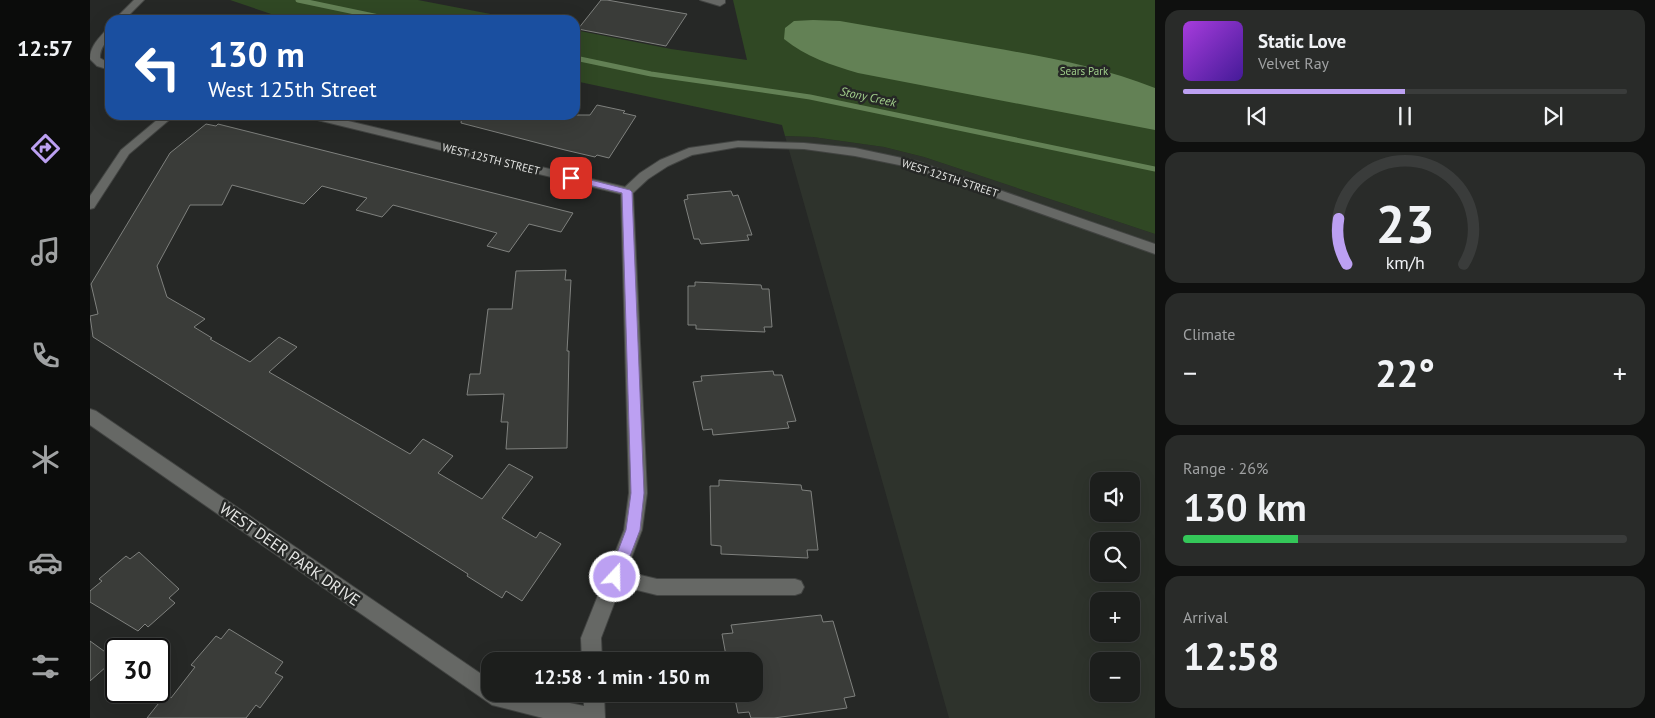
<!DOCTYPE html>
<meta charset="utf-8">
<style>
body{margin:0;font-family:"PT Sans",sans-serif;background:#292b29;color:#f1f3f6;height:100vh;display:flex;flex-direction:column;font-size:19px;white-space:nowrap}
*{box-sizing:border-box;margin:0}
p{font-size:16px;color:#a0a2a3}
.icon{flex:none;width:28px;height:28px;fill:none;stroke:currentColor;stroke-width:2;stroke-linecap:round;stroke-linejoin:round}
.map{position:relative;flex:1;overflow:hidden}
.side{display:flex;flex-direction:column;gap:10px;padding:10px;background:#0f100f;width:500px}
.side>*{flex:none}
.top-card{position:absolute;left:15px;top:15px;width:475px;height:105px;border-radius:15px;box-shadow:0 5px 20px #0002,0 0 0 1px #3a3c3b;background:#1a4fa0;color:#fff;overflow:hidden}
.fabs{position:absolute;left:1000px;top:472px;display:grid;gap:10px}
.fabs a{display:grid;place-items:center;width:50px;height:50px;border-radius:10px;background:#1c1e1c;box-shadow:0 5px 20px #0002,0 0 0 1px #3a3c3b;font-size:25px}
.speed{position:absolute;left:15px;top:638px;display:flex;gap:10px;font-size:25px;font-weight:700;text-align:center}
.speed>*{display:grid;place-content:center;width:65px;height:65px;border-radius:50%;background:#1c1e1c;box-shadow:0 5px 20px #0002,0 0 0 1px #3a3c3b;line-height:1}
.speed .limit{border:2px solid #111;border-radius:8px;background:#fff;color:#111}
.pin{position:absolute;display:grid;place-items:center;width:42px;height:42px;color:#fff;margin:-21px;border-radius:10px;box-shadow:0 2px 8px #0006}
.me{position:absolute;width:55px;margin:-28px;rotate:21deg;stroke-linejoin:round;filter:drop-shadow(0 0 4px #0008)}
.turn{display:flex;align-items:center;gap:18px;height:105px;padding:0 20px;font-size:22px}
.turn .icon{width:65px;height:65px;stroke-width:2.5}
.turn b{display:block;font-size:35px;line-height:42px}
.big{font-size:38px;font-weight:700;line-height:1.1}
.side .tile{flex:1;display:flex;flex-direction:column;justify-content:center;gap:8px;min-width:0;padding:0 18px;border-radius:15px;background:#292b29}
.side .dial{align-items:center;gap:0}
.dial svg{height:130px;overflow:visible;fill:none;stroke:#3a3c3b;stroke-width:7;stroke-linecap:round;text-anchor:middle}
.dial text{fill:#f1f3f6;stroke:none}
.song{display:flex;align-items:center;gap:15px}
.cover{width:60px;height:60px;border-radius:8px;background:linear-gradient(135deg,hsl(280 70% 55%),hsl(260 70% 35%))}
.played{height:5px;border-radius:2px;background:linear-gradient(90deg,#bca0f2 50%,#3a3c3b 50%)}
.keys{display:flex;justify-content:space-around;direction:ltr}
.heat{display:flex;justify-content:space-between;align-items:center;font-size:28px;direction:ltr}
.charge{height:8px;border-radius:4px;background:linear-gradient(90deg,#34c759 26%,#3a3c3b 0)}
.trip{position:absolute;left:391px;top:652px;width:282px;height:50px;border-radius:15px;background:#1c1e1c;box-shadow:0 5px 20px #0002,0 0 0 1px #3a3c3b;font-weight:700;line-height:50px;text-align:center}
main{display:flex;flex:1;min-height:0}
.menu{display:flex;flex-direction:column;width:90px;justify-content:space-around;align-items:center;background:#0b0c0b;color:#a0a2a3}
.menu .icon{width:35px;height:35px}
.menu .current{color:#bca0f2}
.menu b{font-size:22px;color:#f1f3f6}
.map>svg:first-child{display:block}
</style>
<main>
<nav class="menu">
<b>12:57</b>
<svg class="icon current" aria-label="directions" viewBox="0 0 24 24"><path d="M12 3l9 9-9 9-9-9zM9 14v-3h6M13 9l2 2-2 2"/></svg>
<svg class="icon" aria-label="music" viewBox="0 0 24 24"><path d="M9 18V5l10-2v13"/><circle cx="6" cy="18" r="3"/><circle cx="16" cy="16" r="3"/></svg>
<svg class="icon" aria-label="phone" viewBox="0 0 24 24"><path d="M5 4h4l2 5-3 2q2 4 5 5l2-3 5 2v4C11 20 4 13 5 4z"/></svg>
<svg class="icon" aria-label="climate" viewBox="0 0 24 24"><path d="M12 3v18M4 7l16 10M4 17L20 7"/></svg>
<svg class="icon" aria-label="car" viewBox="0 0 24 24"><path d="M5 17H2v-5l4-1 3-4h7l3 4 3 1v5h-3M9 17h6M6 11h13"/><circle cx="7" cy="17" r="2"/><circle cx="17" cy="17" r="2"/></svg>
<svg class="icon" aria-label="filters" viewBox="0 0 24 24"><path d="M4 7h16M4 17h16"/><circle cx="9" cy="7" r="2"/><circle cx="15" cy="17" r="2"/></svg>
</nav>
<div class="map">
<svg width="1065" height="718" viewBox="0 0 1065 718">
<rect width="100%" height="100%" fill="#262826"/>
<path fill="#2e332c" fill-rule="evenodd" d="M695,136L723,137L794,147L834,157L1065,234V718H859ZM1009,481H1041V514H1009ZM1009,541H1041V574H1009ZM1009,601H1041V634H1009ZM1009,661H1041V694H1009Z"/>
<path fill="#304824" d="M140,0H328L431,20H199Z
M643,0H1065V234L834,157L794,147L723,137L695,136L692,125L485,81V30L581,49L657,60Z"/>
<path fill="#638155" d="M723,20L750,21C800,30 850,38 899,47C956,57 1012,67 1065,88V130L768,73C741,65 716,57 694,39L695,28L704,21Z"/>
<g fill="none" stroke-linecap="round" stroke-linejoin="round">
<path stroke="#638155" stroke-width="5" d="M208,0L303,20
M485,58L561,74L720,97L1065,169"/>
</g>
<path fill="#3a3c39" stroke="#7f817e" d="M511,0H517L597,14L576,46L488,29Z
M507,105L535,111L533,113L546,116L519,158L507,155L505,157L475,150L371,123L372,115H500Z
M116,124L126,126L128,124L483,213L471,232L439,224L419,252L397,246L407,233L303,205L292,217L266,210L277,198L232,186L214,204L142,185L132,205H100L67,266L77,297L115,319L104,327L122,338L120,339L160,362L189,337L207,347L179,372L320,454L333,439L363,456L348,473L392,499L419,464L443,477L412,518L446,538L450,532L471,544L432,601L416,591L412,598L377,576L378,574L3,337L0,316L8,314L1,284L80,153Z
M641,191L643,196L648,195L662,235H657L659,240L611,244L609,239H604L594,200L598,199L597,195Z
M476,270L475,280H481L477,351H479L477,448L416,449L418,422H411L414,394L377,395L380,374H390L398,309H422L426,271Z
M605,282L671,285L672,289H679L682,327H674L675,332L606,329V325H598V286H605Z
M683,371L684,375H692L706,421L697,422L699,428L623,435L622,429L613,430L603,382L612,381L611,376Z
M629,480L711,485L712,490L721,491L728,550H717L718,558L631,554V546L621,545L620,486H629Z
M49,552L89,589L79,598L85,603L58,627L55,624L48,631L0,602V591L12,581L9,579L36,556L40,559Z
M731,615L733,622L743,621L765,696L754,698L757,708L684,718H661L659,712L648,713L644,694H665V661H637L632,634L643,633L641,625Z
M139,629L193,662L185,673L193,677L170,708L166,705L156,718H57L76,694L81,698L105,667L101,665L126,636L131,639Z
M0,641L25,659L0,681Z"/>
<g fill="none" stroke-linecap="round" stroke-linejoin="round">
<defs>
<path id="service" d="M525,569L567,579H705L711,581L714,587L711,593L705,595H567L519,583L516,577L519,571Z"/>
<path id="minor" d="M44,0H54L34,20H24Z
M610,0H635V3L630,6Z
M20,28C20,43 10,44 10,58L20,64V70L7,66L0,59C0,46 9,38 17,29Z
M73,115H85L39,154L4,208L0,209V196L31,150Z
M214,115H233L535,187L550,173L570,160L599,148L648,141L714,143L765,148L826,161L1065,244V254L819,167L765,156L714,149L648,147L602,155L578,166L558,179L543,193L557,493L552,530L511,638L512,661H492L491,638L534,530L539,493L531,194L215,117Z
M0,409L6,411L400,680V694H437L494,706V694H514L515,718H453L402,705L0,425Z"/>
</defs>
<use href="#service" stroke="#424442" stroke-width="2"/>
<use href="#minor" stroke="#424442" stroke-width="2"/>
<use href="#service" fill="#666865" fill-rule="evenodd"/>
<use href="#minor" fill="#666865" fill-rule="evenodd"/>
</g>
<path fill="#bca0f2" stroke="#7a689d" d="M481,175L540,190L542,192L554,493L550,530L530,582L525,584L520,582L518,577L536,530L541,493L532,193L478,180V176Z"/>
<g text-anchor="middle" stroke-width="5" stroke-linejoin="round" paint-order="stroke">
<g font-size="11" fill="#9fcd8a" stroke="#262826">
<text x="994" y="75">Sears Park</text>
</g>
<g font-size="11" fill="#e5e6e4" stroke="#262826">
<text transform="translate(401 159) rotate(14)" y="4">WEST 125TH STREET</text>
<text transform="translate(860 178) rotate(18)" y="4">WEST 125TH STREET</text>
</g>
<g font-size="12" font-style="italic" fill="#a3d18d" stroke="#262826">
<text transform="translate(778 97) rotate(12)" y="4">Stony Creek</text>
</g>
<g font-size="16" fill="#e5e6e4" stroke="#262826">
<text transform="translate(200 554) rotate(35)" y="6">WEST DEER PARK DRIVE</text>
</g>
</g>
</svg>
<div class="fabs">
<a><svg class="icon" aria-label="sound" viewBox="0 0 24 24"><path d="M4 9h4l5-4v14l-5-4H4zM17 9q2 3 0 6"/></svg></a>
<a><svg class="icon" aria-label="search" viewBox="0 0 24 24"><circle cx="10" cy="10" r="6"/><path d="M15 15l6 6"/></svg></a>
<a>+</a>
<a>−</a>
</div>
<div class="speed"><div class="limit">30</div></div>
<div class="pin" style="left:481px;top:178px;background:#d93025"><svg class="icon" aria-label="arrive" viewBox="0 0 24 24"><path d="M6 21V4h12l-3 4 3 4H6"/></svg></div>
<svg class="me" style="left:525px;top:577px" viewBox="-20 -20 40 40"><circle r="17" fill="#bca0f2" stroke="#fff" stroke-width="3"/><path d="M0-11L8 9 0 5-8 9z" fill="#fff"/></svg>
<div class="trip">12:58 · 1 min · 150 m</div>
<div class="top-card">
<div class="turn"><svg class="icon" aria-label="left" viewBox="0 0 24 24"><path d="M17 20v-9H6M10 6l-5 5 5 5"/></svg><div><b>130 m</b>West 125th Street</div></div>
</div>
</div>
<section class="side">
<div class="tile">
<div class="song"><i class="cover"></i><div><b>Static Love</b><p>Velvet Ray</p></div></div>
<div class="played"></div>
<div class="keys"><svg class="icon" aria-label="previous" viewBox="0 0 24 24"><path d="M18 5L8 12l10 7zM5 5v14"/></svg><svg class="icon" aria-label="pause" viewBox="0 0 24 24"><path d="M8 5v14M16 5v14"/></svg><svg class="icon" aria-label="next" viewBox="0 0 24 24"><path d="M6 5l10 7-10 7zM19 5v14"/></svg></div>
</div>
<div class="tile dial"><svg viewBox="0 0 100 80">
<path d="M14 69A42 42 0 1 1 86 69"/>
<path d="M14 69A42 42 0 0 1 9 41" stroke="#bca0f2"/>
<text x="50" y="56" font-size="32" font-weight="700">23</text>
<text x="50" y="72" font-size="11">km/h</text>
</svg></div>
<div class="tile"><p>Climate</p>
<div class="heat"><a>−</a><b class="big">22°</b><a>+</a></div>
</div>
<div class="tile"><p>Range · 26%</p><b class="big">130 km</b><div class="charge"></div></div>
<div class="tile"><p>Arrival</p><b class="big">12:58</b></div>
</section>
</main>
